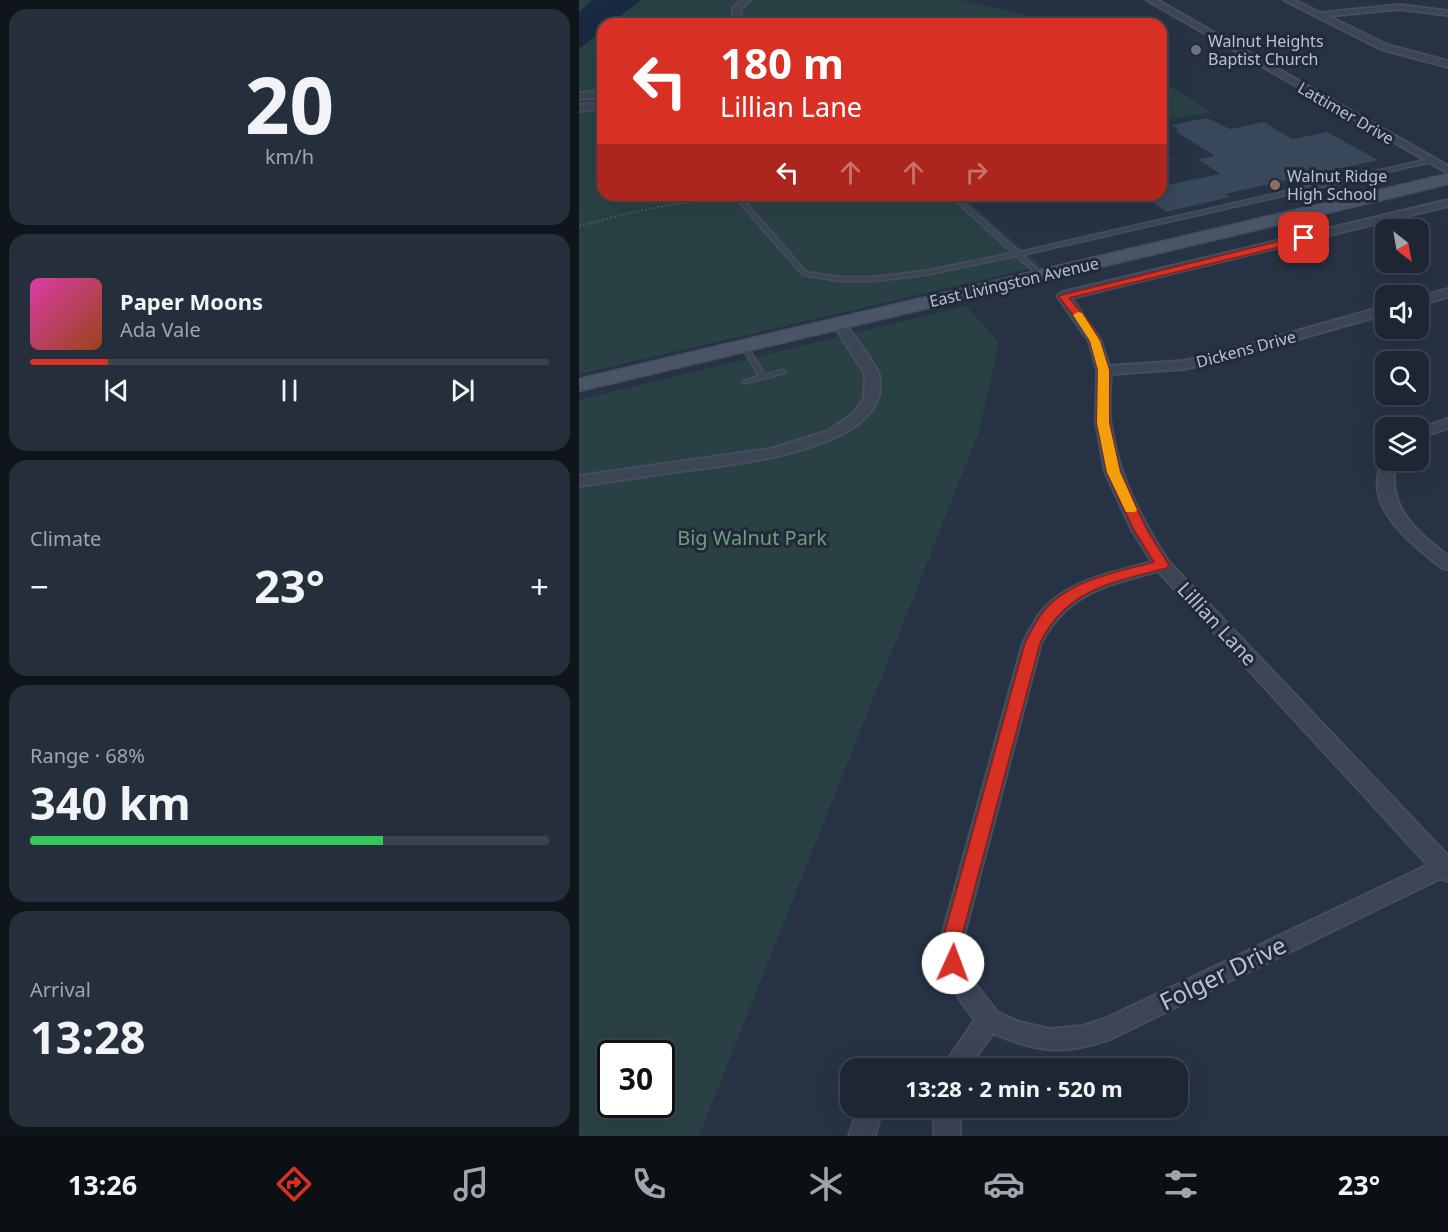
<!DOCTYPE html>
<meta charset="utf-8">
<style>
body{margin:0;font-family:"Noto Sans",sans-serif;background:#252e3b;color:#f1f3f6;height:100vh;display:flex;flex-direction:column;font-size:22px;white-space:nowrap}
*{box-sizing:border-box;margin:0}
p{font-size:20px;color:#a0a5ac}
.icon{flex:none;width:33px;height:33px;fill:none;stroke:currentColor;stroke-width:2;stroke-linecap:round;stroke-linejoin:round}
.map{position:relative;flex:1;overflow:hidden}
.details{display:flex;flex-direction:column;gap:9px;padding:9px;background:#10151c;width:579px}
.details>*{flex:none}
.guide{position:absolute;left:18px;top:18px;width:570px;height:183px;border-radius:18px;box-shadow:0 6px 24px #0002,0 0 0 2px #3b434e;background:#d93025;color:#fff;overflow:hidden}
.needle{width:39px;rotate:149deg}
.controls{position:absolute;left:796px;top:219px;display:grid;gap:12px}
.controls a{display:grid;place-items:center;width:54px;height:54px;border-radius:12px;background:#1d2633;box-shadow:0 6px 24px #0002,0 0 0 2px #3b434e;font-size:30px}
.speed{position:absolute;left:18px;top:1040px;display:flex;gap:12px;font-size:30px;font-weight:700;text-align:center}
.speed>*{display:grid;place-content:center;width:78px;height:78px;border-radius:50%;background:#1d2633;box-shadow:0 6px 24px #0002,0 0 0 2px #3b434e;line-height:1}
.speed .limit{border:3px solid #111;border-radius:9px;background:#fff;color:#111}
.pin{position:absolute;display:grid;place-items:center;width:51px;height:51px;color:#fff;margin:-26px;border-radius:12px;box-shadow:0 3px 9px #0006}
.me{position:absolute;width:66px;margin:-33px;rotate:2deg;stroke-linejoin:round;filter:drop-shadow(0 0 4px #0008)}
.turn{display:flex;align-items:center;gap:21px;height:126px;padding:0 24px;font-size:27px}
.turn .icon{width:78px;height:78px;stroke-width:2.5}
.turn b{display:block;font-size:42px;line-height:51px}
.lanes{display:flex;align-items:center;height:57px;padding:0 24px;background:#0003;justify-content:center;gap:30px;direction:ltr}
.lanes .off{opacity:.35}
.big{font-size:45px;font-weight:700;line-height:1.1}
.details .tile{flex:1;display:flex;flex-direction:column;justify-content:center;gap:9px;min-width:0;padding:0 21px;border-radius:18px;background:#252e3b}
.details .dial{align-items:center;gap:0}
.dial b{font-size:78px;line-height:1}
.song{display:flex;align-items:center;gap:18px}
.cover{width:72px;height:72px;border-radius:9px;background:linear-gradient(135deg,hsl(320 70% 55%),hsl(20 70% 35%))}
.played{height:6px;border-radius:3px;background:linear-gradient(90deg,#d93025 15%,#3b434e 15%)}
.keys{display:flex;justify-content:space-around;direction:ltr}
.heat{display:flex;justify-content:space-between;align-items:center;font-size:33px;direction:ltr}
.charge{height:9px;border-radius:4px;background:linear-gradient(90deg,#34c759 68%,#3b434e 0)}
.trip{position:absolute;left:261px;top:1058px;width:348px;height:60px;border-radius:18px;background:#1d2633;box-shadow:0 6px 24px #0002,0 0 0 2px #3b434e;font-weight:700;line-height:60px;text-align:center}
.dock{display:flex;height:96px;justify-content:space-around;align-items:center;background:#0c0f14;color:#a0a5ac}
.dock .icon{width:42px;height:42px}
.dock .on{color:#d93025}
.dock b{font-size:27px;color:#f1f3f6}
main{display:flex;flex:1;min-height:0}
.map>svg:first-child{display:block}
</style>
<main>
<section class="details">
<div class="tile dial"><b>20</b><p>km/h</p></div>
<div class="tile">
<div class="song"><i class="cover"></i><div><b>Paper Moons</b><p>Ada Vale</p></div></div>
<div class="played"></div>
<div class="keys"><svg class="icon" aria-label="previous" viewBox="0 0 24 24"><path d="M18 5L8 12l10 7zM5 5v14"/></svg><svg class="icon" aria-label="pause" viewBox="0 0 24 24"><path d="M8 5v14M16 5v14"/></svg><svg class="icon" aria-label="next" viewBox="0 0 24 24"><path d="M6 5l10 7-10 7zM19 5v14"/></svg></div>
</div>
<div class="tile"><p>Climate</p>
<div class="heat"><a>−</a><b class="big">23°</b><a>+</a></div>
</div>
<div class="tile"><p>Range · 68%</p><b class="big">340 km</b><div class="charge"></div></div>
<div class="tile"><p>Arrival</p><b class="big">13:28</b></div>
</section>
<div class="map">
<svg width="869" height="1136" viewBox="0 0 869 1136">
<rect width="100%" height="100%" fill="#273344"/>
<path fill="#294145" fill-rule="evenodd" d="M0,0H381L455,17L472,24H24V195H382L462,266L0,374Z
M582,81L633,112L582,121Z
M387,306L420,342L400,432L120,1136H0V400ZM32,1053H82V1104H32Z"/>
<path fill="#192a43" d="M13,0H62L31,24H24V30L0,49V12Z"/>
<path fill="#39475a" d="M628,118L651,129L685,122L713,139L748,132L799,160L646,194L651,197L587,212L564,195H582V186L641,174L619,159L636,156L596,131L600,130L592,125Z"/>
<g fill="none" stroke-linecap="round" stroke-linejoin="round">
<defs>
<path id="service" d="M582,109L584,110V115L582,116Z
M582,153L589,158V160H585L582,157Z
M850,159L852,160V162L443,255L465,275L466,276L463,278L437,256L346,275L295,281H260L225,275L223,274L160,202L190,195H201L167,203L227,272L260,277H295L346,271L434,253L370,195H376L440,252Z
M165,344L168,346L186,375L204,370L207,372L206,373L168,383H164V381L180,376L162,346Z"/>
<path id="minor" d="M162,0H171L162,9L161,24H153L154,8Z
M568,0H578L869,166V173Z
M705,0H715L741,13L820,5L869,11V15L820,9L749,16L808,45L869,61V67L802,49Z
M24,91V97L0,99V93Z
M24,103V109L0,111V105Z
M869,200V206L492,298L522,341L530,366L604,361L632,355L807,306V314L634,363L604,369L532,374C531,390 529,409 532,425C539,475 562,519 589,561L869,856V881L862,878L531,1039C484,1055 460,1053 414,1033L389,1068H363L396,1020C373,990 363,978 362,939L444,643C450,632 455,620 463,611C489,580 536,572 573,562L553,530L526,472L517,423L518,370L510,341L478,296L484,292ZM579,571L849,865L526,1019L504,1026L470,1029L440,1022L418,1012L390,976L385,963L384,939L462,643C489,592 528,585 579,571Z
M869,289V297L840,305V297Z
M260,320L264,321C272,332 297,364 300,375C316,449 156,464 109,470C73,475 36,481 0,486V476L191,449L249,431L273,415L285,399L286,374L254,324Z
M869,419V428L840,438V429Z
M807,456V460H817C807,508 835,529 869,556V569L863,568C836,546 790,513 800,472C801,466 802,460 807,456Z
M279,1107H307L300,1120L296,1136H270Z
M349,1107H375L381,1119V1136H355V1121Z"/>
<path id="secondary" d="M869,174V184L0,391V379Z"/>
</defs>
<use href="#service" stroke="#454e5d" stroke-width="3"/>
<use href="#minor" stroke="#454e5d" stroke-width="4"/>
<use href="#secondary" stroke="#454e5d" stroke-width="3"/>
<path stroke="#435a5d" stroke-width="2" stroke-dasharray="2 2" stroke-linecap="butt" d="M0,226C51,213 101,198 154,202"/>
<use href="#service" fill="#3c4554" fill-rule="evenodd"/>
<use href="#minor" fill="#3c4554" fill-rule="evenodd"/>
<use href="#secondary" fill="#4a5467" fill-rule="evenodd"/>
</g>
<path fill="#d93025" stroke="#8d1f18" stroke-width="1.5" d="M725,235L730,238L729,240L490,298L510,322L521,341L530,370V423L541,472L568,530L590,565L588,568C534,582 487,589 461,643L382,939L383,963L380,969L374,971L367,969L364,963V939L446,643C452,632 457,621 465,611C490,580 539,572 575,562L555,530L528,472L518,423L519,370L511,341L502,325L479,296Z"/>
<path fill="#f59e0b" d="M499,312L503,313L521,341L530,370V423L541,472L558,510L556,512H547L528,472L518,423L519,370L511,341L494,315Z"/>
<circle fill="#6b7280" stroke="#202a39" stroke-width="2" cx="617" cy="50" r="6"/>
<circle fill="#8d6e63" stroke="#202a39" stroke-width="2" cx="696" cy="185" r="6"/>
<g text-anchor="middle" stroke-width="6" stroke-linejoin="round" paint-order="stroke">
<g font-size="16" fill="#b9c1cd" stroke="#202a39" text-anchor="start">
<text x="629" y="47">Walnut Heights<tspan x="629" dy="18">Baptist Church</tspan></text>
<text x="708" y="182">Walnut Ridge<tspan x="708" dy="18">High School</tspan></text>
</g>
<g font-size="16" fill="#b9c1cd" stroke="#202a39">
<text transform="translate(767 113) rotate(30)" y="6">Lattimer Drive</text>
<text transform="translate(435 282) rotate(-13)" y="6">East Livingston Avenue</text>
<text transform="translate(667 349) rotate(-15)" y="6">Dickens Drive</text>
</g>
<g font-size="20" fill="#709e7c" stroke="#202a39">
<text x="173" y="545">Big Walnut Park</text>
</g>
<g font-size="20" fill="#b9c1cd" stroke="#202a39">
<text transform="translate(638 624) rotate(47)" y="7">Lillian Lane</text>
</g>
<g font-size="24" fill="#b9c1cd" stroke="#202a39">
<text transform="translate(644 974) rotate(-26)" y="8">Folger Drive</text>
</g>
</g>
</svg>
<div class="controls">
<a><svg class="needle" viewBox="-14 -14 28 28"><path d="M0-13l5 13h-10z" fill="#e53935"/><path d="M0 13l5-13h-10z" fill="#a0a5ac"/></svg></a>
<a><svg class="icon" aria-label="sound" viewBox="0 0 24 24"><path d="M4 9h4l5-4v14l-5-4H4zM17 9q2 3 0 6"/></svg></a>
<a><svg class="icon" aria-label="search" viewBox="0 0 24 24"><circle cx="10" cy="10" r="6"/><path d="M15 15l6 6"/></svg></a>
<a><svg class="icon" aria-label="layers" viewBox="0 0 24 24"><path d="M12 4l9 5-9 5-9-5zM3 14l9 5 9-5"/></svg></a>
</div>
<div class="speed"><div class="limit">30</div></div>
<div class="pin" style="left:725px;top:238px;background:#d93025"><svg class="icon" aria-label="arrive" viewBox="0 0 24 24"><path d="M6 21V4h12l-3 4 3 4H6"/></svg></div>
<svg class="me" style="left:374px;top:963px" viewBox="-20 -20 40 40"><circle r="19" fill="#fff"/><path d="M0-13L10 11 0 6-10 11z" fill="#d93025"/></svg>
<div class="trip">13:28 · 2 min · 520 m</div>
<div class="guide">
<div class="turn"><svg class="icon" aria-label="left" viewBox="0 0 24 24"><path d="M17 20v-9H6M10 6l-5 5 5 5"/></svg><div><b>180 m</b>Lillian Lane</div></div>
<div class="lanes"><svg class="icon" aria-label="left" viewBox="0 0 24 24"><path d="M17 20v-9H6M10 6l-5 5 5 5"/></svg><svg class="icon off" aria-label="ahead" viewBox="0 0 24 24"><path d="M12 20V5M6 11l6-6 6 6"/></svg><svg class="icon off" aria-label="ahead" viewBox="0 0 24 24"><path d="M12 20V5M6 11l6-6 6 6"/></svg><svg class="icon off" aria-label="right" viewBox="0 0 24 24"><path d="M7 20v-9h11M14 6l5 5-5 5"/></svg></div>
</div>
</div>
</main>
<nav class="dock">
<b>13:26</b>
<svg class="icon on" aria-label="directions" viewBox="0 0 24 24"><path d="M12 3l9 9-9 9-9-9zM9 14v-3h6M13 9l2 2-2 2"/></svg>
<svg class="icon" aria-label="music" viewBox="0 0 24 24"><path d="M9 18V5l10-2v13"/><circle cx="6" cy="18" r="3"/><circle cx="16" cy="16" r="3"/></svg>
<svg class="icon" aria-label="phone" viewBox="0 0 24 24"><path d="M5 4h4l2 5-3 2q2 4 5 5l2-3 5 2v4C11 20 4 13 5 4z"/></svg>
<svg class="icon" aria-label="climate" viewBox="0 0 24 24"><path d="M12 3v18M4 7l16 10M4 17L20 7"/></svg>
<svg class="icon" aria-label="car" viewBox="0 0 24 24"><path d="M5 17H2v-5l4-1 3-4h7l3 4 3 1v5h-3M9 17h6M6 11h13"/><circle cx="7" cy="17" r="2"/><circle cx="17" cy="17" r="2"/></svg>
<svg class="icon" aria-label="filters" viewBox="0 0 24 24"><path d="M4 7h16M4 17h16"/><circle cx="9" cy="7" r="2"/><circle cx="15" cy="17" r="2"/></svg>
<b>23°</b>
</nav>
